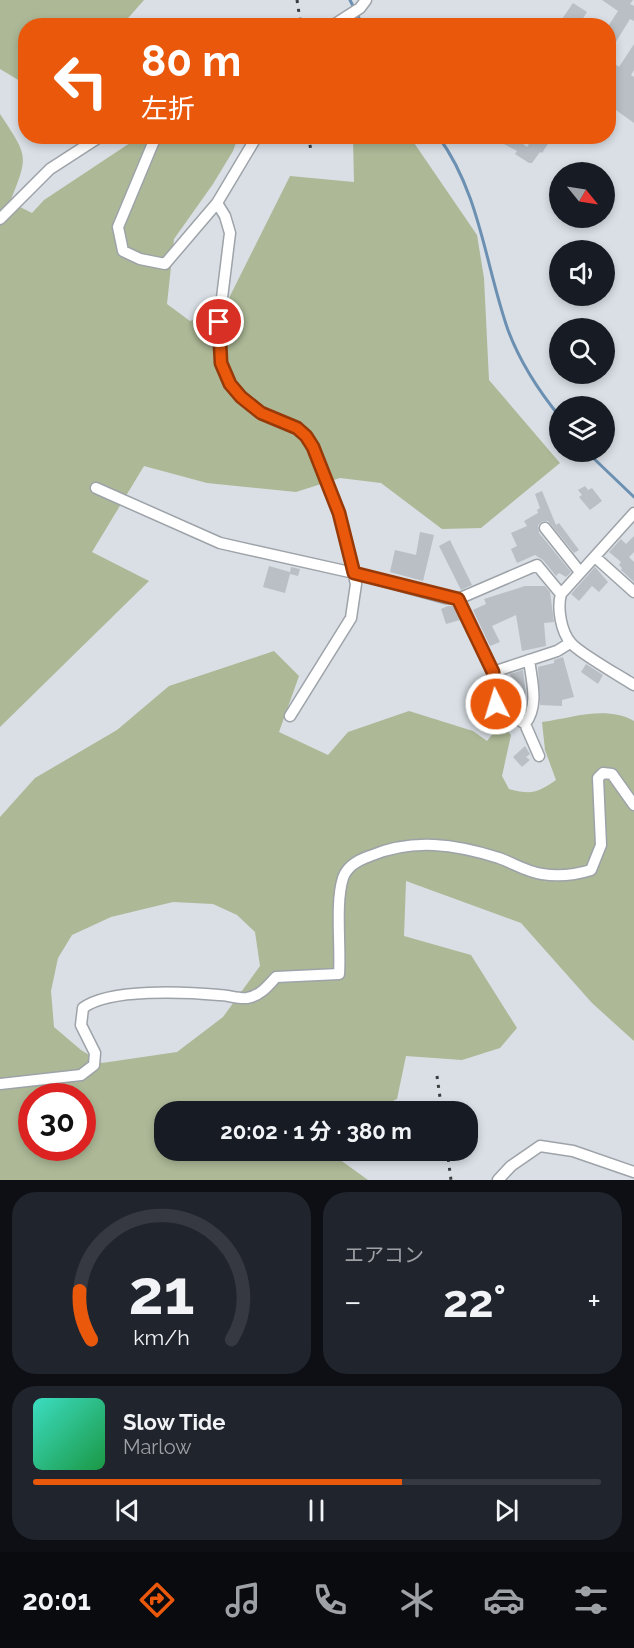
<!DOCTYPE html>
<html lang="ja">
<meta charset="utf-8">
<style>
body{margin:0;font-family:Raleway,"Noto Sans JP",sans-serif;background:#20242c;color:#f1f3f6;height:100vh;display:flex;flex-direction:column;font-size:22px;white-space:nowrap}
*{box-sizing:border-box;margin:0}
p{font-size:20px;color:#9ea1a6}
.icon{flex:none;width:33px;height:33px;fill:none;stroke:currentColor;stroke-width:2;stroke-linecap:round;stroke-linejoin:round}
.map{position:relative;height:1180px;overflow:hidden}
.sheet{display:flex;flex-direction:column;gap:12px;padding:12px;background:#0d0f14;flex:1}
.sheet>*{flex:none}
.hud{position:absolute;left:18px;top:18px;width:598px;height:126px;border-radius:24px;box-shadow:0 3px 9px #0003;background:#ea580c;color:#fff;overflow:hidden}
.needle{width:39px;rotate:120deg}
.fabs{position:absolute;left:549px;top:162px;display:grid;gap:12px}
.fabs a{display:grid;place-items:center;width:66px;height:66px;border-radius:50%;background:#171b24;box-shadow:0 3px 9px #0003;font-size:30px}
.speed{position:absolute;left:18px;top:1083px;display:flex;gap:12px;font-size:30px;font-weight:700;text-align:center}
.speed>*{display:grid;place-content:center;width:78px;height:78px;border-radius:50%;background:#171b24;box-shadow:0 3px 9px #0003;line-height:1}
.speed .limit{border:9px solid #d22;background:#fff;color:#111}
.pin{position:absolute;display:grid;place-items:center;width:51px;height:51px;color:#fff;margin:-26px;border:3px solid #fff;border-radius:50%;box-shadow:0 2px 6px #0007}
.me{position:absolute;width:66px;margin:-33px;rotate:355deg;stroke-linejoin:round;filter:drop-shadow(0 0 4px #0008)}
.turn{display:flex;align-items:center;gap:21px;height:126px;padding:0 24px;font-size:27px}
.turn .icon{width:78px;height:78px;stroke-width:2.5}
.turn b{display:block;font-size:42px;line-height:51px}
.big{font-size:45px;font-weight:700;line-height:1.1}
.sheet .tile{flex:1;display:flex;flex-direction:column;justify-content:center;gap:9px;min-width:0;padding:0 21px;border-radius:24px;background:#20242c}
.sheet .dial{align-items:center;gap:0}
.dial svg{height:156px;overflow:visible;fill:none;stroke:#363941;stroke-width:7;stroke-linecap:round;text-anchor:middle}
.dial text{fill:#f1f3f6;stroke:none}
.song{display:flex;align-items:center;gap:18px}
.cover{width:72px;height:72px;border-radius:9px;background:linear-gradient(135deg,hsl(170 70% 55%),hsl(140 70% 35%))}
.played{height:6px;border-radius:3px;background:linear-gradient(90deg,#ea580c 65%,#363941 65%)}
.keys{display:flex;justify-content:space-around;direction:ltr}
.heat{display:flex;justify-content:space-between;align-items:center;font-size:33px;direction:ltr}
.sheet .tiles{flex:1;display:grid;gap:12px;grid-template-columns:1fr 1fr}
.tile:last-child{grid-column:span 2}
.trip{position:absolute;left:154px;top:1101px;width:324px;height:60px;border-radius:24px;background:#171b24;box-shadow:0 3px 9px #0003;font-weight:700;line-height:60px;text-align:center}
.menu{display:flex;height:96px;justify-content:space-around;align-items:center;background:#090b0e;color:#9ea1a6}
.menu .icon{width:42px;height:42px}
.menu .on{color:#ea580c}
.menu b{font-size:27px;color:#f1f3f6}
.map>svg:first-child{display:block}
</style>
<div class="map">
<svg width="634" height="1180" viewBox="0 0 634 1180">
<rect width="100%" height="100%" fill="#d9dfe5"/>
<path fill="#acb896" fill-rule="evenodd" d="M0,0H144L122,25L26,26L25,84L0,69Z
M0,114C28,157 29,154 10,202L32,213L44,200L139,137H238L233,151L213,184L174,239L167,304L190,321L224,308L290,176L354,182L353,137H410L477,235L484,278L489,380L560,463L481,528L442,529L381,483L340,478L296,492L207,483L144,466L92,552L149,581L0,727Z
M274,651L299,676L279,732L328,755L348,732L409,711L473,731L487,741L501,723L511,735L502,776L509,789C532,795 537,793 556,780L545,750L542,722C572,718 606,705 634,721V1041L592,1003L521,923L406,881L404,936L471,955L517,1028L500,1048L462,1060L406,1056L397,1099L372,1111L165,1112V1150L328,1151L368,1180H0V817L35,778L117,730L169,686ZM173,902L213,904L237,915L255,932L260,966L223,1017L177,1052L102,1063L81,1050L54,1027L51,991L58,958L72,935L111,917ZM32,1096H82V1148H32Z"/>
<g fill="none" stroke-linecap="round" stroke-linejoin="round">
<path stroke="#6c90b2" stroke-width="3" d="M350,0L363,26
M438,136C480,193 485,264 508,330C520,362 538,390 560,417
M587,452L634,497"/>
</g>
<path fill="#b9bfc4" d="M602,0H633L630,4L634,6V21L630,19L609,53V25L618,11Z
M573,3L587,12L578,26H566L560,22Z
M634,44V70L631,75L634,77V123L609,105V59L619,67Z
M489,136H512L527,147L534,136H553L542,153L540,152L532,163H529L515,154L517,151Z
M585,486L588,490L592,488L602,501L590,510L579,497L582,495L578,490Z
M542,491L556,525L559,523L579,550L574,553L548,521H543L538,525L539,533L571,572L566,577L559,573L556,576L543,560L535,555L517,563L511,549L517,546L511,533L527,526L524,521L538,513L537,510L540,508L535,494Z
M420,532L434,535L423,581L390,572L395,550L416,555Z
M634,536V552L629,557L634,562V582L621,570L622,568L619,565L621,562L609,552L621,539L626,544Z
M450,540L472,585L461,590L439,546Z
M269,566L290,572L291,567L300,569L298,576L290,574L285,593L263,587Z
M595,567L608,582L599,592L592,586L579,601L571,594Z
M525,586H545L550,592L554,622L544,623L546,646L522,651L516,615L492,626L500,642L490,646L473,610L486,604L484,599Z
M448,606H453L460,620L446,624L441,609Z
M563,657L574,697L562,700V706L540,705L538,667L554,663V660Z
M586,664L603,675L598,684L581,672Z
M523,670L526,694L523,713L503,700L501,679H512L510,674Z
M525,746L530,754L526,757L530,760L522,767L513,757Z"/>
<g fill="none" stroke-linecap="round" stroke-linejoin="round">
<defs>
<path id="minor" d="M332,26L360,8L366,0
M156,136L118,227L123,251L140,259L165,264L217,203L257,136
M217,203L225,216L230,233L221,306L218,339L221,363L229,384L241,397L261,413L297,428L306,436L313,447L339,513L356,584L351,618L290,716
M0,219L50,169L101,136
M96,488L220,543L354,573L445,598L458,599L537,565L561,594
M634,513L561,594C557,608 561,632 571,643C579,653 620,676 634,685
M545,528L580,572
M595,557L634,592
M458,599L493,672
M529,660C532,682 539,706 525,724L539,756
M525,724L496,704L493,672L557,651L570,643
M0,1084L81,1075L94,1065L95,1053L81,1025L83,1008C109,988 186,992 219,995C228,995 238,999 247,998C260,996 268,986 276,977L339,974C341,947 335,903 343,878C347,866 358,860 370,856C413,838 455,844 499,858C513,863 527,872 542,874C559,877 575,875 591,870L601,845L598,778L603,773L612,774L634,805
M498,1180L511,1166L540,1146L573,1151L634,1172"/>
</defs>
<use href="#minor" stroke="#9da3a8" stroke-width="13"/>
<use href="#minor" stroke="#fff" stroke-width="10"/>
<path stroke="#393d3f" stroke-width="3" stroke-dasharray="3 6" stroke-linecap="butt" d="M297,0L301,26
M309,136L311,153
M437,1076L442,1112
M447,1150L451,1180"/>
</g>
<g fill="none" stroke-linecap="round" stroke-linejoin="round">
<defs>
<path id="route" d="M219,322L221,363L230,384L241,397L261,413L297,428L306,436L313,447L339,513L354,573L458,599L493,672L496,704"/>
</defs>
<use href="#route" stroke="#983908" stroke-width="15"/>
<use href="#route" stroke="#ea580c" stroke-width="10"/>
</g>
</svg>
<div class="fabs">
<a><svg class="needle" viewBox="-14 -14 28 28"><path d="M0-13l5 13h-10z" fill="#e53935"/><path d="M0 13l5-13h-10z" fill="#9ea1a6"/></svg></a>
<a><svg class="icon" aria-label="sound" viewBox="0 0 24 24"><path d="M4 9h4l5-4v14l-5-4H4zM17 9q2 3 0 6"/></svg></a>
<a><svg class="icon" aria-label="search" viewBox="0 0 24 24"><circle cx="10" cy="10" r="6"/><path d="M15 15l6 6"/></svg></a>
<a><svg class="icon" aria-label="layers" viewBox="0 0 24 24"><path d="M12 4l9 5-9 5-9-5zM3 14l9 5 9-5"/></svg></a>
</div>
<div class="speed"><div class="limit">30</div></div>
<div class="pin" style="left:219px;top:322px;background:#d93025"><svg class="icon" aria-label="arrive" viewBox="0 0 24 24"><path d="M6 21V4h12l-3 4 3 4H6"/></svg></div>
<svg class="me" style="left:496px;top:704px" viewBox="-20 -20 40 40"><circle r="17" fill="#ea580c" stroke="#fff" stroke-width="3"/><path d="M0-11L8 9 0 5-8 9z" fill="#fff"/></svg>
<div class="trip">20:02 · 1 分 · 380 m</div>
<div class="hud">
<div class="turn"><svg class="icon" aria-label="left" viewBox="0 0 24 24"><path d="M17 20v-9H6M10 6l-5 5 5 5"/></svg><div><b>80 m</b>左折</div></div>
</div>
</div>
<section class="sheet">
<div class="tiles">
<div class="tile dial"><svg viewBox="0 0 100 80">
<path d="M14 69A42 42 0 1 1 86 69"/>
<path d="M14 69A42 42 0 0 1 8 44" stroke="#ea580c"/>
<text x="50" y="56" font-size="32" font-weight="700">21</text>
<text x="50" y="72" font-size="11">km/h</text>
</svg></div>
<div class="tile"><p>エアコン</p>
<div class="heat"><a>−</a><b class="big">22°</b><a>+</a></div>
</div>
<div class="tile">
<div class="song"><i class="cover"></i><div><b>Slow Tide</b><p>Marlow</p></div></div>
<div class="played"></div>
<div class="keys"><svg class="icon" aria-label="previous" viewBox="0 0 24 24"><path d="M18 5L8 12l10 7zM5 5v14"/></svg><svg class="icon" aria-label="pause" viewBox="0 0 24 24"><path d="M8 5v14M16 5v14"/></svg><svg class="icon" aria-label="next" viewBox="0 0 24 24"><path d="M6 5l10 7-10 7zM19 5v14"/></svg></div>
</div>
</div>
</section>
<nav class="menu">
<b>20:01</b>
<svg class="icon on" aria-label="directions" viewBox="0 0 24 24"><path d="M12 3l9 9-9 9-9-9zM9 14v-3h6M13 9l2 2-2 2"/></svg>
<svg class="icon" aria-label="music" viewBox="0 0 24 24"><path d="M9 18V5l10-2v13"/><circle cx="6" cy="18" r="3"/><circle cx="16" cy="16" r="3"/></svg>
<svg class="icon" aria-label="phone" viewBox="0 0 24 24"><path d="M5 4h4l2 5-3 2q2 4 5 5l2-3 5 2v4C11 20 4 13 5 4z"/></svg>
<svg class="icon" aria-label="climate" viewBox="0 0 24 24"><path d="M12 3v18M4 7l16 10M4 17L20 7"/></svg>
<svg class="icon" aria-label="car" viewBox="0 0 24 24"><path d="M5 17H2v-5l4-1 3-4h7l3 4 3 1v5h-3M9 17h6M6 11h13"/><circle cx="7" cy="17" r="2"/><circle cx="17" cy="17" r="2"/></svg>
<svg class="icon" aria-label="filters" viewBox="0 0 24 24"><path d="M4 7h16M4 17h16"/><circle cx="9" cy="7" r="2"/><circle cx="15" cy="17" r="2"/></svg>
</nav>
